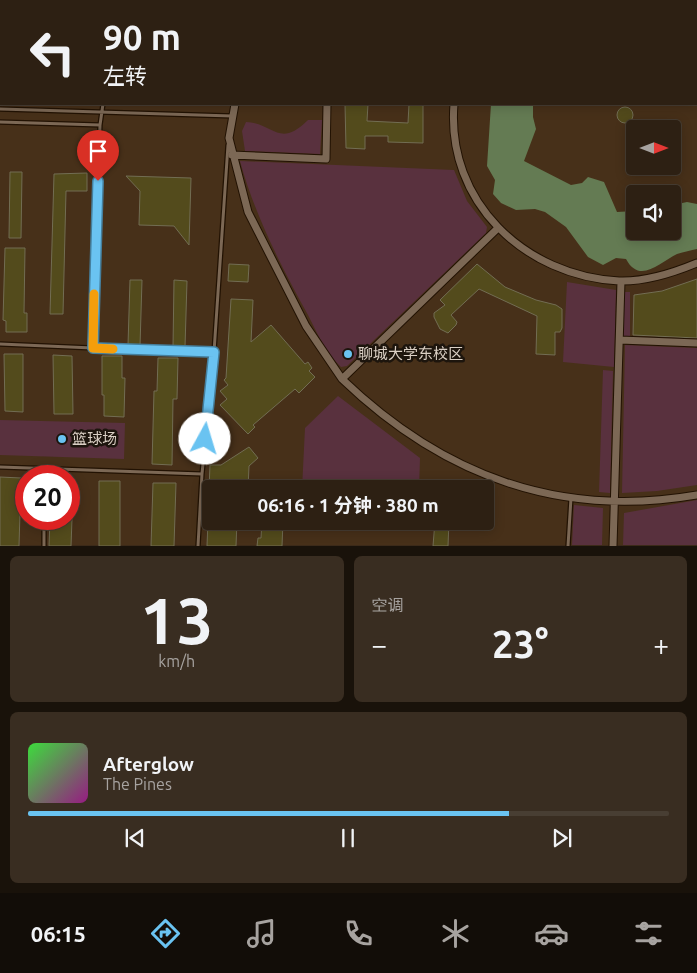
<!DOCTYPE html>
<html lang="zh">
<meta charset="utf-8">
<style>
body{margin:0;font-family:Ubuntu,"Noto Sans SC",sans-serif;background:#392d21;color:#f1f3f6;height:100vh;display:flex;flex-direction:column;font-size:19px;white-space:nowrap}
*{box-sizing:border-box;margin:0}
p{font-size:16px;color:#a7a3a0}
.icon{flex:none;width:28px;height:28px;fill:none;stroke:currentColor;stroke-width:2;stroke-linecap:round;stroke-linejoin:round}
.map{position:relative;height:546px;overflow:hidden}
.panel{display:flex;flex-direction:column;gap:10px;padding:10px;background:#19120a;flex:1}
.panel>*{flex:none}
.guide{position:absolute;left:0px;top:0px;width:698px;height:105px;box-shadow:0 2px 12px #0003,0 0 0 1px #483e33;background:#2d2013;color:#f1f3f6;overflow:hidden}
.needle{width:32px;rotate:90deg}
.tools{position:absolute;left:626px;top:120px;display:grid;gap:10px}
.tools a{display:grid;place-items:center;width:55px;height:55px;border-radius:5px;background:#2d2013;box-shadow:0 2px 12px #0003,0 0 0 1px #483e33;font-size:25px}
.speed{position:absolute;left:15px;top:465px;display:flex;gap:10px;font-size:25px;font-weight:700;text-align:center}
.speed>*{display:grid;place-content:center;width:65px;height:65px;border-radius:50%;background:#2d2013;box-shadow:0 2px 12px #0003,0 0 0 1px #483e33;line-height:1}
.speed .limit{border:8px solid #d22;background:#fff;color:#111}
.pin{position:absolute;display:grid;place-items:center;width:42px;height:42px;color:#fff;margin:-51px -21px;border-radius:50% 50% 50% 0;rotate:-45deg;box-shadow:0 0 5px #0007}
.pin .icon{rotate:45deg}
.me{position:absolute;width:55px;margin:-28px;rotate:6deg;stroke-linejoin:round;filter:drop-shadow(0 0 4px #0008)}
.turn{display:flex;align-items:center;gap:18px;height:105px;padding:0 20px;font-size:22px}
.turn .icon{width:65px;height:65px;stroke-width:2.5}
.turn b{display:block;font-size:35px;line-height:42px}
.big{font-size:38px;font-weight:700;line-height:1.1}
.panel .tile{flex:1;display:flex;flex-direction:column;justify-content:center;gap:8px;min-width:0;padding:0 18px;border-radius:8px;background:#392d21}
.panel .dial{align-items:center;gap:0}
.dial b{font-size:65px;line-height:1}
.song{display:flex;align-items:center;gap:15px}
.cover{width:60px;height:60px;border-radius:8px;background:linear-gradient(135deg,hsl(120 70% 55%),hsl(310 70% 35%))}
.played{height:5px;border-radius:2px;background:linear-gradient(90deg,#6ac3f1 75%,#483e33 75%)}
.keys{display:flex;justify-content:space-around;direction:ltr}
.heat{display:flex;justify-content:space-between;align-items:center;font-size:28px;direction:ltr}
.panel .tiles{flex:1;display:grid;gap:10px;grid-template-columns:1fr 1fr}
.tile:last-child{grid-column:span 2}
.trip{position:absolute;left:202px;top:480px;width:292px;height:50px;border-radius:5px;background:#2d2013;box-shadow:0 2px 12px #0003,0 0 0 1px #483e33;font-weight:700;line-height:50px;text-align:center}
.menu{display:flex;height:80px;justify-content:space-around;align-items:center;background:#120d08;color:#a7a3a0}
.menu .icon{width:35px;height:35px}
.menu .active{color:#6ac3f1}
.menu b{font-size:22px;color:#f1f3f6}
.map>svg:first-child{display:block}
</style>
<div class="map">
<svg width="697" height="546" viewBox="0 0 697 546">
<rect width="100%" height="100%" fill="#3c2a19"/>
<path fill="#473019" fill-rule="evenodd" d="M0,0H697V545H0ZM1,1H696V104H1ZM635,129H672V166H635ZM635,194H672V231H635ZM26,476H69V519H26ZM211,489H486V521H211Z"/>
<path fill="#59313e" d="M259,0H455L456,1H259Z
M308,120H322L320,154L245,151L242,131L246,122C274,123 279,149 308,120Z
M240,161L454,170L467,201L487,227L486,233L347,366L341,367C326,353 317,333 308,315C281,266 255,216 240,161Z
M567,282L616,290L614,367L563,362Z
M623,292H630V337H623Z
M625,345L697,348V485L657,491L622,493Z
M603,370L613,371L610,493L599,492Z
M338,396L420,458L419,489H302L305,428Z
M0,420L125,423L124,459L0,455Z
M697,500V545H623L624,513Z
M574,505L603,508L602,545H572Z"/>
<path fill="#647b53" d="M491,104H533V117L536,129L524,161L571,185L582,183L588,177L604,182L617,212L635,211V231H672L673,205L687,202L697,204V249C691,250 684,252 677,254C660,262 640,285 626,259L616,258L603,265L588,257L566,227L545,212L535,209L516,210L501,203L493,194L495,180L487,166Z"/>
<path fill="#534b1c" stroke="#726d53" d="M345,104H368L367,121L408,123L409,104H423V143L388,142V136H365V149L346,148Z
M617 115a8 8 0 1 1 16 0a8 8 0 1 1-16 0Z
M10,172H22L21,238H9Z
M87,173V191H66L63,314H50L54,174Z
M126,176L191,178L189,245L174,226L139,225L140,191Z
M5,248H25L24,313H27V332H6V321L3,320Z
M229,264L249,265L248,282L228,281Z
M477,264L505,287L536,300L556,305L562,309V328L560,332H555V355L536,354L537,316L479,289L451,315L457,322L456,325L448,333L440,329L434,317V313L445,305L440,300Z
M697,279V338L633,335L634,295L662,291Z
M130,280H142L140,346L128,345Z
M174,280L187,281L185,347H173Z
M231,299L253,300L251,342L271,325L305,364L308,362L312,368L309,371L315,377L299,393L295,389L253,425L255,427L248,434L220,405L227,399L220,391L228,385L224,380L226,378Z
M4,354H23V412L5,411Z
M53,355L72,356L73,414H54Z
M102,356H122V378H125L124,417L104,416V395H102Z
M158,358H178L177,399H173L172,465L152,464L154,391H157Z
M249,447L258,458L249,466L248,489H209L210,465H221Z
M0,477L21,478L19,546H0Z
M99,481H120V546H99Z
M153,483H176L174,546H151Z
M50,519H72L71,546H49Z
M208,521H237L236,546H207Z
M262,521H283L282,546H257L258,538H261Z
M435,521H449L448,546H433Z"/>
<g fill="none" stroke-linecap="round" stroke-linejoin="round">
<defs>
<path id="lane" d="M121,1V0
M0,10H1
M0,79H1
M103,104L100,125L93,348L214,352
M0,109L232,116
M0,122L100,125
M0,344L93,348
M0,467L202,474
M46,476V469
M44,546V519
M198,546L202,474L214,352L228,145
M568,546L571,498"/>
<path id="street" d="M461,0L463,1
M254,1V0
M498,1L499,0
M235,104L229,138L248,212L306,326L342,379
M454,104C446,202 525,276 619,281C646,282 673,273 697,263
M232,155L326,159L327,104
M498,228L342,379C442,475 558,519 697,495
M620,340L697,343
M613,546L621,281"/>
</defs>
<use href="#lane" stroke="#221203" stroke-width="5.5"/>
<use href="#street" stroke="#221203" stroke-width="9"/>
<use href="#lane" stroke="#7c6855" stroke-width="3"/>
<use href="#street" stroke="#7c6855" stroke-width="7"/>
</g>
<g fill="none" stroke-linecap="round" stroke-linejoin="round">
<defs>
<path id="route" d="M98,181L93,348L214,352L205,439"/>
</defs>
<use href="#route" stroke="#457f9d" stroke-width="12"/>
<use href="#route" stroke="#6ac3f1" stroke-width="9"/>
<path stroke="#f59e0b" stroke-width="9" d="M94,294L93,348L113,349"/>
</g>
<g fill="#6ac3f1" stroke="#1d150d" stroke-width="2">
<circle cx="348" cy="354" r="5"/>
<circle cx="62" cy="439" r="5"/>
</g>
<g text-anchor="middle" stroke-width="5" stroke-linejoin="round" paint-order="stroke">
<g font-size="15" fill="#dbd0c5" stroke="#1d150d" text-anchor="start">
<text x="358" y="359">聊城大学东校区</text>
<text x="72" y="444">篮球场</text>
</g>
</g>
</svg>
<div class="tools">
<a><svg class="needle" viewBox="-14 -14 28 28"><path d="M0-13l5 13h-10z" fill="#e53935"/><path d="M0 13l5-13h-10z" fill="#a7a3a0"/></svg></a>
<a><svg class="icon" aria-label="sound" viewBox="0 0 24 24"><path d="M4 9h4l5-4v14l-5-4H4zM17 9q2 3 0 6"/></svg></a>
</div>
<div class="speed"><div class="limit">20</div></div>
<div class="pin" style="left:98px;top:181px;background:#d93025"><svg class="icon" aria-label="arrive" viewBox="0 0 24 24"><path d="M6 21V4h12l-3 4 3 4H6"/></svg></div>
<svg class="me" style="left:205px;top:439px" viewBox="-20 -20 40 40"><circle r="19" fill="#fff"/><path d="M0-13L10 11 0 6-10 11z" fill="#6ac3f1"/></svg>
<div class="trip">06:16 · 1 分钟 · 380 m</div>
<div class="guide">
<div class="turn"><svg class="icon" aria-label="left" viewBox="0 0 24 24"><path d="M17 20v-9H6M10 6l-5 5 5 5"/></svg><div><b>90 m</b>左转</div></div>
</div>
</div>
<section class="panel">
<div class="tiles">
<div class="tile dial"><b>13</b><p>km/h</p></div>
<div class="tile"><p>空调</p>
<div class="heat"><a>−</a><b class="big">23°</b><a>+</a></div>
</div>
<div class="tile">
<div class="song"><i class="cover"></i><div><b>Afterglow</b><p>The Pines</p></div></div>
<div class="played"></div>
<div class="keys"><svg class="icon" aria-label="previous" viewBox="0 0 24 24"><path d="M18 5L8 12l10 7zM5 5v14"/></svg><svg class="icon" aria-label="pause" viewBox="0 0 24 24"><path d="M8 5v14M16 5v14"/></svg><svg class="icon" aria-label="next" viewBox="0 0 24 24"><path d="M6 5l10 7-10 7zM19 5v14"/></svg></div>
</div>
</div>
</section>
<nav class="menu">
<b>06:15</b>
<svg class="icon active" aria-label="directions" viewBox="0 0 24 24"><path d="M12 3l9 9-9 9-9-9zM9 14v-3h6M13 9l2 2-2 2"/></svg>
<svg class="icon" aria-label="music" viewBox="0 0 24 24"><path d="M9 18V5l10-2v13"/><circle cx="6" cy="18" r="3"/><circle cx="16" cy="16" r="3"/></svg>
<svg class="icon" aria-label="phone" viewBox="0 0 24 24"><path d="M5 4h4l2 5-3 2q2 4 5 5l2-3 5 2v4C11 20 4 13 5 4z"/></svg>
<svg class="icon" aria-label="climate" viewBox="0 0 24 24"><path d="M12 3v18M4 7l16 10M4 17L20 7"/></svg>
<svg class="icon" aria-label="car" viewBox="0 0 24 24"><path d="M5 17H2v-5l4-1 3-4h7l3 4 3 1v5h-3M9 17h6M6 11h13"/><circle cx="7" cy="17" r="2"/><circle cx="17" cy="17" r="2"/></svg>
<svg class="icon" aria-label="filters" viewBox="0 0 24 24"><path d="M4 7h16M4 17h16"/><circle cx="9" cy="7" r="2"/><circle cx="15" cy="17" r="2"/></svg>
</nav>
